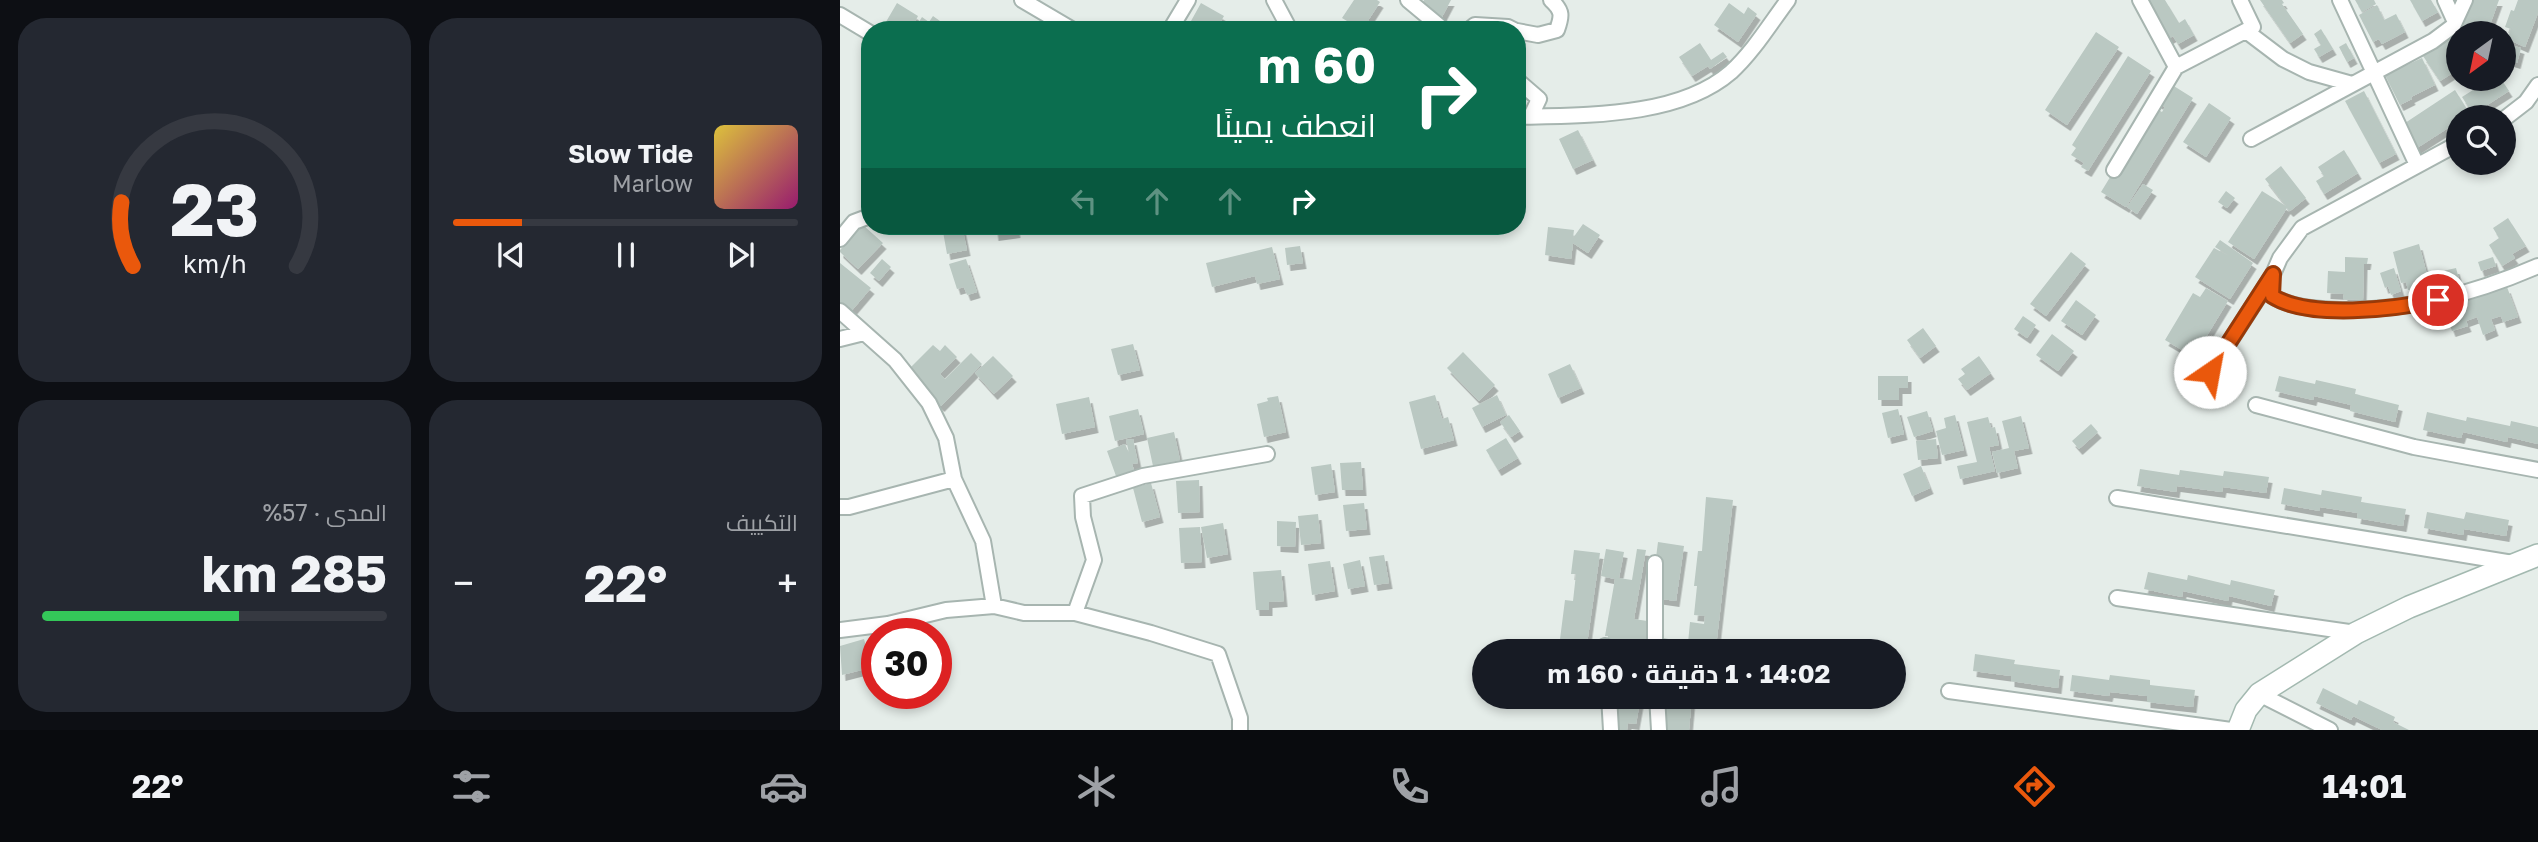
<!DOCTYPE html>
<html lang="ar">
<meta charset="utf-8">
<style>
body{margin:0;font-family:"Golos Text",Cairo,sans-serif;background:#242831;color:#f1f3f6;direction:rtl;height:100vh;display:flex;flex-direction:column;font-size:26px;white-space:nowrap}
*{box-sizing:border-box;margin:0}
p{font-size:23px;color:#9ea1a6}
.icon{flex:none;width:38px;height:38px;fill:none;stroke:currentColor;stroke-width:2;stroke-linecap:round;stroke-linejoin:round}
.map{position:relative;flex:1;overflow:hidden;direction:ltr}
.details{display:flex;flex-direction:column;gap:18px;padding:18px;background:#0d0f14;width:840px}
.details>*{flex:none}
.hud{position:absolute;left:21px;top:21px;width:665px;height:214px;border-radius:28px;box-shadow:0 4px 10px #0003;direction:rtl;background:#0b6e4f;color:#fff;overflow:hidden}
.needle{width:46px;rotate:213deg}
.buttons{position:absolute;left:1606px;top:21px;display:grid;gap:14px}
.buttons a{display:grid;place-items:center;width:70px;height:70px;border-radius:50%;background:#171b24;box-shadow:0 4px 10px #0003;font-size:35px}
.speed{position:absolute;left:21px;top:618px;display:flex;gap:14px;font-size:35px;font-weight:700;text-align:center}
.speed>*{display:grid;place-content:center;width:91px;height:91px;border-radius:50%;background:#171b24;box-shadow:0 4px 10px #0003;line-height:1}
.speed .limit{border:10px solid #d22;background:#fff;color:#111}
.pin{position:absolute;display:grid;place-items:center;width:60px;height:60px;color:#fff;margin:-30px;border:4px solid #fff;border-radius:50%;box-shadow:0 2px 7px #0007}
.me{position:absolute;width:77px;margin:-38px;rotate:33deg;stroke-linejoin:round;filter:drop-shadow(0 0 5px #0008)}
.turn{display:flex;align-items:center;gap:24px;height:147px;padding:0 35px;font-size:32px}
.turn .icon{width:91px;height:91px;stroke-width:2.5}
.turn b{display:block;font-size:49px;line-height:60px}
.lanes{display:flex;align-items:center;height:66px;padding:0 35px;background:#0003;justify-content:center;gap:35px;direction:ltr}
.lanes .off{opacity:.35}
.big{font-size:52px;font-weight:700;line-height:1.1}
.details .widget{flex:1;display:flex;flex-direction:column;justify-content:center;gap:10px;min-width:0;padding:0 24px;border-radius:28px;background:#242831}
.details .dial{align-items:center;gap:0}
.dial svg{height:182px;overflow:visible;fill:none;stroke:#363941;stroke-width:7;stroke-linecap:round;text-anchor:middle}
.dial text{fill:#f1f3f6;stroke:none}
.song{display:flex;align-items:center;gap:21px}
.cover{width:84px;height:84px;border-radius:10px;background:linear-gradient(135deg,hsl(50 70% 55%),hsl(320 70% 35%))}
.played{height:7px;border-radius:4px;background:linear-gradient(90deg,#ea580c 20%,#363941 20%)}
.keys{display:flex;justify-content:space-around;direction:ltr}
.heat{display:flex;justify-content:space-between;align-items:center;font-size:38px;direction:ltr}
.charge{height:10px;border-radius:5px;background:linear-gradient(90deg,#34c759 57%,#363941 0)}
.details .tiles{flex:1;display:grid;gap:18px;grid-template-columns:repeat(2,1fr)}
.trip{position:absolute;left:632px;top:639px;width:434px;height:70px;border-radius:35px;background:#171b24;box-shadow:0 4px 10px #0003;font-weight:700;line-height:70px;text-align:center;direction:rtl}
.dock{display:flex;height:112px;justify-content:space-around;align-items:center;background:#090b0e;color:#9ea1a6}
.dock .icon{width:49px;height:49px}
.dock .selected{color:#ea580c}
.dock b{font-size:32px;color:#f1f3f6}
main{display:flex;flex:1;min-height:0}
.map>svg:first-child{display:block}
</style>
<main>
<div class="map">
<svg width="1698" height="730" viewBox="0 0 1698 730">
<defs>
<filter id="shadow"><feDropShadow dx="3.5" dy="6" stdDeviation="0" flood-color="#0004"/></filter>
</defs>
<rect width="100%" height="100%" fill="#e5ede9"/>
<path fill="#bac8c2" filter="url(#shadow)" d="M514,0H537L540,2L522,30L502,18Z
M584,0H611L602,17L581,6Z
M1305,0H1325L1339,23L1345,19L1354,35L1338,44L1333,36L1328,39Z
M1420,0H1442L1444,3L1442,4L1463,34L1450,43Z
M1515,0H1534L1536,4L1522,12Z
M1570,0H1591L1598,12L1582,21Z
M1631,0H1659L1647,33H1626L1620,31Z
M1678,0H1698V13L1685,47L1667,39L1671,29L1665,27L1671,10L1674,11Z
M57,3L78,16L71,30H48L43,27Z
M361,3L384,16L376,30H346Z
M889,3L904,14L908,7L917,14L898,42L874,25Z
M1537,5L1544,20L1556,14L1565,32L1542,44L1539,39L1533,42L1519,15Z
M93,16L100,21L97,26L103,30H74L82,17L89,22Z
M1481,29L1493,49L1479,57L1474,49L1481,45L1474,34Z
M1256,32L1279,47L1227,125L1205,110Z
M1610,38L1619,52V69L1600,81L1583,56Z
M860,43L871,60L883,52L887,57L870,69L868,66L852,76L839,57Z
M1506,43L1514,58L1507,62L1499,47Z
M1664,43L1681,48L1677,63L1664,59Z
M1288,56L1311,71L1248,171L1241,167L1244,163L1231,155L1236,148L1232,145Z
M1582,58L1595,85L1571,97L1572,99L1560,105L1545,75Z
M1626,79H1661L1669,91L1633,114L1622,97L1633,90Z
M1329,83L1353,98L1286,207L1261,192L1313,107L1322,112L1325,107L1317,102Z
M1615,90L1630,114L1619,117V121L1577,148L1562,125Z
M1524,91L1556,154L1539,163L1505,101Z
M1369,103L1391,118L1366,157L1343,142Z
M738,130L753,160L733,169L719,139Z
M1504,150L1518,173L1484,194L1476,181L1484,176L1478,167Z
M1441,166L1466,198L1450,211L1447,208L1414,259L1388,242L1422,191L1446,206L1425,179Z
M1303,184L1313,190L1297,214L1287,207Z
M1386,191L1395,198L1387,208L1378,202Z
M1668,218L1686,246L1672,254L1675,258L1662,266L1649,245L1659,238L1653,228Z
M743,224L760,235L748,253L733,243L731,259L705,255L708,227L734,230L733,238Z
M23,225L43,243L18,269L0,252V250Z
M102,226H122L127,250L107,254Z
M154,226H176L177,232L155,235Z
M1380,240L1413,263L1390,299L1355,277L1374,248L1389,256L1375,247Z
M1579,244L1590,286L1582,288L1579,279L1573,281L1575,289L1568,290L1566,282L1561,283L1553,252Z
M460,246L463,263L447,265L445,248Z
M432,247L440,279L417,284L415,276L372,287L366,263Z
M1231,252L1246,264L1206,316L1190,304Z
M1505,257L1528,258L1527,264H1524L1523,300L1503,299L1504,294L1487,293L1488,271L1505,272Z
M1653,257L1656,266L1641,271L1638,262Z
M42,259L51,267L39,281L30,273Z
M126,259L137,292L127,295L124,287L117,289L109,264Z
M0,263L31,288L8,315L0,308Z
M1554,268L1561,291L1551,295L1548,286L1545,288L1540,273Z
M1616,268L1619,279L1606,282L1603,271Z
M1657,287L1659,290L1667,287L1678,317L1663,322L1661,316L1651,319L1655,330L1643,335L1637,317L1626,321L1628,326L1612,331L1603,306Z
M1366,288L1388,301L1354,357L1325,340L1353,293L1360,297Z
M1236,300L1256,315L1242,335L1221,321Z
M1183,316L1196,325L1187,338L1174,329Z
M1083,328L1096,346L1080,358L1067,340Z
M1212,334L1234,351L1218,371L1196,355Z
M293,344L300,370L278,375L271,349Z
M93,345L100,351L105,345L117,357L100,374L105,379L131,353L142,364L101,406L91,397L81,398L88,390L84,387L60,378Z
M623,352L655,385L639,401L607,368Z
M153,356L173,376L154,394L135,373Z
M1139,356L1151,373L1127,390L1118,379L1125,374L1121,369Z
M730,364L741,388L718,398L708,374Z
M1038,376H1068V388H1059V400H1038Z
M1439,376L1475,384L1476,380L1516,389L1515,394L1559,405L1555,422L1510,411L1511,405L1474,396L1473,400L1435,391Z
M595,395L602,419L608,417L614,440L581,449L569,402Z
M657,395L666,415L642,427L632,408Z
M438,396L446,432L424,437L417,404L428,401L427,398Z
M249,397L255,427L222,434L216,404Z
M298,409L304,434L275,441L269,416Z
M1058,409L1064,434L1048,438L1042,413Z
M1087,411L1093,431L1074,437L1067,417Z
M1587,412L1626,421L1627,417L1670,426L1671,421L1698,427V444L1668,437L1667,442L1623,432L1621,438L1583,430Z
M669,415L680,431L671,437L660,422Z
M1115,415L1124,450L1102,455L1096,431L1106,428L1104,418Z
M1181,416L1189,448L1174,451L1178,468L1157,473L1152,452L1169,448L1162,421Z
M1148,417L1151,428L1155,427L1159,445L1149,447L1155,471L1120,479L1117,466L1137,462L1127,422Z
M1251,424L1258,432L1239,449L1232,441Z
M334,432L340,460L313,466L307,438Z
M666,438L678,458L658,470L646,450Z
M293,439L298,463L292,464L294,470L276,476L267,451L285,444L289,453L286,440Z
M1096,439L1098,458L1078,460L1076,441Z
M521,462L523,490H502L500,463Z
M491,464L495,492L475,495L471,467Z
M1081,466L1090,488L1072,496L1063,474Z
M1300,469L1339,475L1340,470L1383,476L1384,471L1429,477L1426,493L1383,487L1382,492L1337,486L1336,492L1297,486Z
M359,480L360,512L338,513L336,481Z
M311,483L320,517L302,522L293,488Z
M1444,488L1481,495L1482,490L1522,497L1521,502L1566,509L1563,526L1517,518L1518,513L1480,507V511L1441,504Z
M866,497L893,500L876,647L848,643L850,622L864,624L865,616L854,615L857,586H854L858,551H862Z
M524,503L527,529L506,531L503,505Z
M1587,512L1624,519L1626,512L1669,520L1666,536L1624,529L1623,535L1584,528Z
M478,514L481,543L461,545L458,516Z
M437,521L456,522L455,547L437,546Z
M383,523L388,554L367,558L361,527Z
M360,527L362,562L341,563L339,528Z
M818,542L844,546L836,601L815,598L814,573Z
M766,549L784,552L779,578L792,580L797,549L806,550L794,619L814,622L809,651H765L768,636H765L775,579L761,576Z
M734,550L760,553L746,651H732V649L719,647L725,600L733,601L736,574H731Z
M544,555L549,583L534,585L529,557Z
M520,560L525,586L508,589L503,564Z
M490,561L495,591L472,595L468,564Z
M441,570L444,601L429,602V610H416L413,572Z
M1308,572L1347,580L1348,575L1390,585L1391,580L1435,590L1431,606L1389,596L1388,601L1343,591L1342,597L1304,589Z
M818,637L839,641L837,651H815Z
M24,639L27,650L35,647L37,666L2,675L0,646Z
M1135,654L1175,660L1174,664L1220,670L1218,688L1171,681V676L1133,671Z
M1232,675L1269,680L1270,675L1310,680V685L1355,690L1353,707L1307,702V696L1270,692L1269,696L1230,691Z
M1483,688L1517,705L1519,700L1555,717L1553,722L1569,730H1542L1513,716L1511,720L1476,703Z
M773,696H801L796,724L788,723L787,730H767Z
M820,696H852L849,730H817Z"/>
<g fill="none" stroke-linecap="round" stroke-linejoin="round">
<defs>
<path id="street" d="M182,0L233,30
M434,0L450,30
M568,0L604,30
M1300,0L1336,67L1413,27L1400,0
M1500,0L1577,165
M1605,0L1615,22
M0,15L30,33
M330,30L348,0
M629,30L635,25L668,27L674,30
M677,31L698,35L717,30C722,16 723,11 711,0
M1406,31L1443,59L1469,72L1512,84
M677,80L699,99L691,116
M677,117C743,115 838,118 891,72C913,52 930,24 948,0
M1664,119L1686,102L1698,85
M1411,139L1593,41L1613,26L1625,0
M1619,143L1462,228L1440,258L1431,279L1432,296C1451,308 1477,309 1500,310C1570,311 1634,294 1698,266
M1274,170L1336,67
M0,239L14,222L30,216
M0,311L55,360L89,403L106,438L114,479L143,541L154,606
M0,339L24,333
M1370,372L1432,276
M1416,405L1574,447L1698,470
M1277,498L1673,563
M0,507H9L114,479
M815,563V651
M1277,598L1516,633
M235,613L254,560L243,517L242,496L303,476L427,454
M0,630L48,624L106,610L154,606L184,613H235L311,633L378,654L400,718V730
M765,646L766,651
M1109,691L1391,730
M1419,694L1490,730
M769,696L771,730
M817,696L819,730"/>
<path id="secondary" d="M1398,730L1406,710L1419,694L1516,633L1569,607L1698,555"/>
</defs>
<use href="#street" stroke="#a7b5b0" stroke-width="18"/>
<use href="#secondary" stroke="#a3b9b0" stroke-width="24"/>
<use href="#street" stroke="#fff" stroke-width="14"/>
<use href="#secondary" stroke="#fff" stroke-width="21"/>
</g>
<g fill="none" stroke-linecap="round" stroke-linejoin="round">
<defs>
<path id="route" d="M1370,372L1433,274L1432,296C1470,320 1554,309 1598,300"/>
</defs>
<use href="#route" stroke="#983908" stroke-width="18"/>
<use href="#route" stroke="#ea580c" stroke-width="12"/>
</g>
</svg>
<div class="buttons">
<a><svg class="needle" viewBox="-14 -14 28 28"><path d="M0-13l5 13h-10z" fill="#e53935"/><path d="M0 13l5-13h-10z" fill="#9ea1a6"/></svg></a>
<a><svg class="icon" aria-label="search" viewBox="0 0 24 24"><circle cx="10" cy="10" r="6"/><path d="M15 15l6 6"/></svg></a>
</div>
<div class="speed"><div class="limit">30</div></div>
<div class="pin" style="left:1598px;top:300px;background:#d93025"><svg class="icon" aria-label="arrive" viewBox="0 0 24 24"><path d="M6 21V4h12l-3 4 3 4H6"/></svg></div>
<svg class="me" style="left:1370px;top:372px" viewBox="-20 -20 40 40"><circle r="19" fill="#fff"/><path d="M0-13L10 11 0 6-10 11z" fill="#ea580c"/></svg>
<div class="trip">14:02 · 1 دقيقة · 160 m</div>
<div class="hud">
<div class="turn"><svg class="icon" aria-label="right" viewBox="0 0 24 24"><path d="M7 20v-9h11M14 6l5 5-5 5"/></svg><div><b>60 m</b>انعطف يمينًا</div></div>
<div class="lanes"><svg class="icon off" aria-label="left" viewBox="0 0 24 24"><path d="M17 20v-9H6M10 6l-5 5 5 5"/></svg><svg class="icon off" aria-label="ahead" viewBox="0 0 24 24"><path d="M12 20V5M6 11l6-6 6 6"/></svg><svg class="icon off" aria-label="ahead" viewBox="0 0 24 24"><path d="M12 20V5M6 11l6-6 6 6"/></svg><svg class="icon" aria-label="right" viewBox="0 0 24 24"><path d="M7 20v-9h11M14 6l5 5-5 5"/></svg></div>
</div>
</div>
<section class="details">
<div class="tiles">
<div class="widget">
<div class="song"><i class="cover"></i><div><b>Slow Tide</b><p>Marlow</p></div></div>
<div class="played"></div>
<div class="keys"><svg class="icon" aria-label="previous" viewBox="0 0 24 24"><path d="M18 5L8 12l10 7zM5 5v14"/></svg><svg class="icon" aria-label="pause" viewBox="0 0 24 24"><path d="M8 5v14M16 5v14"/></svg><svg class="icon" aria-label="next" viewBox="0 0 24 24"><path d="M6 5l10 7-10 7zM19 5v14"/></svg></div>
</div>
<div class="widget dial"><svg viewBox="0 0 100 80">
<path d="M14 69A42 42 0 1 1 86 69"/>
<path d="M14 69A42 42 0 0 1 9 41" stroke="#ea580c"/>
<text x="50" y="56" font-size="32" font-weight="700">23</text>
<text x="50" y="72" font-size="11">km/h</text>
</svg></div>
<div class="widget"><p>التكييف</p>
<div class="heat"><a>−</a><b class="big">22°</b><a>+</a></div>
</div>
<div class="widget"><p>المدى · 57%</p><b class="big">285 km</b><div class="charge"></div></div>
</div>
</section>
</main>
<nav class="dock">
<b>14:01</b>
<svg class="icon selected" aria-label="directions" viewBox="0 0 24 24"><path d="M12 3l9 9-9 9-9-9zM9 14v-3h6M13 9l2 2-2 2"/></svg>
<svg class="icon" aria-label="music" viewBox="0 0 24 24"><path d="M9 18V5l10-2v13"/><circle cx="6" cy="18" r="3"/><circle cx="16" cy="16" r="3"/></svg>
<svg class="icon" aria-label="phone" viewBox="0 0 24 24"><path d="M5 4h4l2 5-3 2q2 4 5 5l2-3 5 2v4C11 20 4 13 5 4z"/></svg>
<svg class="icon" aria-label="climate" viewBox="0 0 24 24"><path d="M12 3v18M4 7l16 10M4 17L20 7"/></svg>
<svg class="icon" aria-label="car" viewBox="0 0 24 24"><path d="M5 17H2v-5l4-1 3-4h7l3 4 3 1v5h-3M9 17h6M6 11h13"/><circle cx="7" cy="17" r="2"/><circle cx="17" cy="17" r="2"/></svg>
<svg class="icon" aria-label="filters" viewBox="0 0 24 24"><path d="M4 7h16M4 17h16"/><circle cx="9" cy="7" r="2"/><circle cx="15" cy="17" r="2"/></svg>
<b>22°</b>
</nav>
